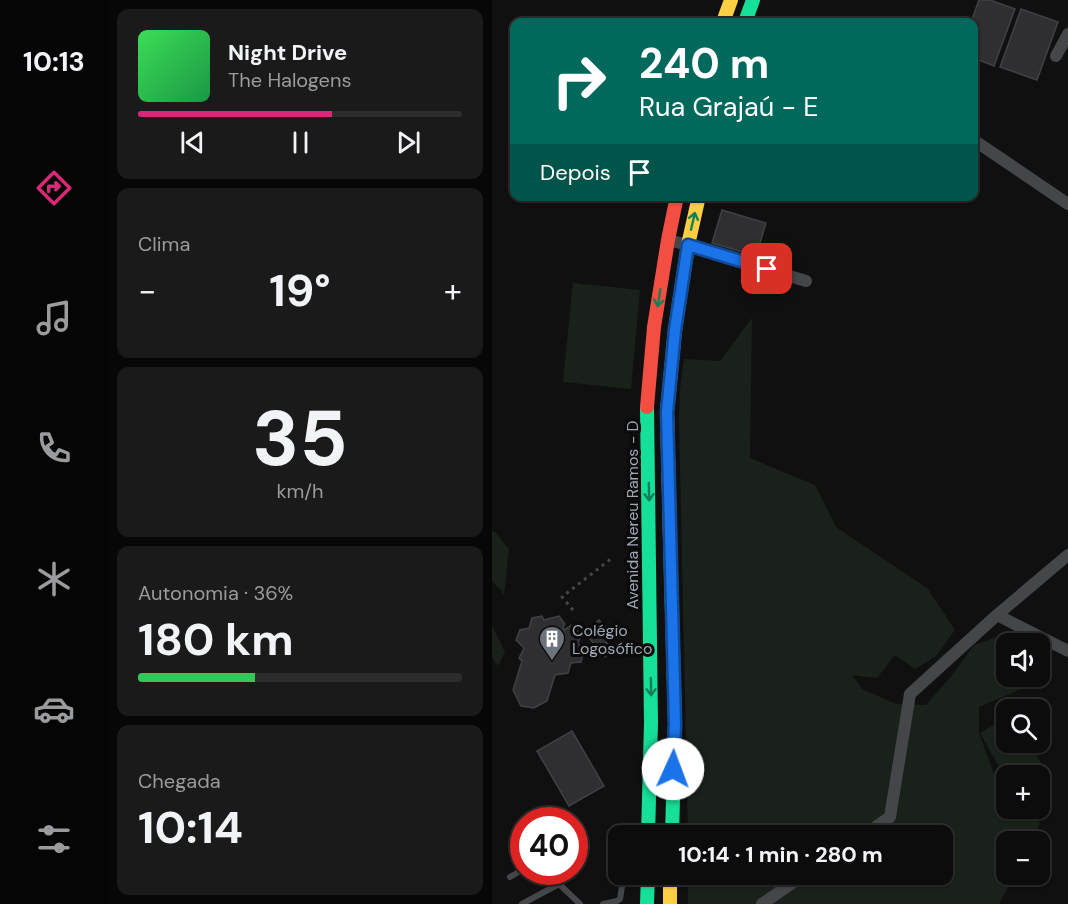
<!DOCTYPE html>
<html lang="pt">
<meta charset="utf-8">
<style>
body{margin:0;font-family:"DM Sans",sans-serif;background:#1a1a1a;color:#f1f3f6;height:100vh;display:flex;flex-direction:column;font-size:22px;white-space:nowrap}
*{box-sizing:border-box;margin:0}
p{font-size:20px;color:#9a9b9d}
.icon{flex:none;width:33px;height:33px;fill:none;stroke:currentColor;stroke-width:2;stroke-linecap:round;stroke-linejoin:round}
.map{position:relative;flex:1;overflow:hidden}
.drawer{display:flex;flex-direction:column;gap:9px;padding:9px;background:#070707;width:384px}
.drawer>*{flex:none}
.banner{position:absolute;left:18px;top:18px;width:468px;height:183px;border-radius:12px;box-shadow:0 2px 4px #0004,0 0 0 2px #2c2c2d;background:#00695c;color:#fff;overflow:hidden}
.tools{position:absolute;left:504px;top:633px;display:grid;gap:12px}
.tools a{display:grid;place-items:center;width:54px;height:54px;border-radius:12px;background:#0c0c0c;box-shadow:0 2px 4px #0004,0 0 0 2px #2c2c2d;font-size:30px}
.speed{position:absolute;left:18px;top:807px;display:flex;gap:12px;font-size:30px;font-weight:700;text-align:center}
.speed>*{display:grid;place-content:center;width:78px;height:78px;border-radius:50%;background:#0c0c0c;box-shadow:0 2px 4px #0004,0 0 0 2px #2c2c2d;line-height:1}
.speed .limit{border:9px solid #d22;background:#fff;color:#111}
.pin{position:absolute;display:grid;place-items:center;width:51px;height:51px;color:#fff;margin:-26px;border-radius:12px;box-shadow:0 3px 9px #0006}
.me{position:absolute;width:66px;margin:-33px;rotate:2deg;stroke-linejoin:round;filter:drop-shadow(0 0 4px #0008)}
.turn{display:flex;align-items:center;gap:21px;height:126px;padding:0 30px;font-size:27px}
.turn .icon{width:78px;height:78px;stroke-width:2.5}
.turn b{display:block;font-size:42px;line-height:51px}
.then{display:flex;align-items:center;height:57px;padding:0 30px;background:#0003;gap:12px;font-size:22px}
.big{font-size:45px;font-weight:700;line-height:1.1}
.drawer .widget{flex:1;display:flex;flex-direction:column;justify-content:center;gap:9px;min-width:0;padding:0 21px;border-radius:12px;background:#1a1a1a}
.drawer .dial{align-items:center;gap:0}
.dial b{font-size:78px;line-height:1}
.song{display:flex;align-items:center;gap:18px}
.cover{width:72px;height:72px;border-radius:9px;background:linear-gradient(135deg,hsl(130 70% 55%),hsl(140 70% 35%))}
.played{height:6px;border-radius:3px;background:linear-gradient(90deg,#db2777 60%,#2c2c2d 60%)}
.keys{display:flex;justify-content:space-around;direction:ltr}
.heat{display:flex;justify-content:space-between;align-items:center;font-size:33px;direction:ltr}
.charge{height:9px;border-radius:4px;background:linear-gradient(90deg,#34c759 36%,#2c2c2d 0)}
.trip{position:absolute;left:116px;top:825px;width:345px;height:60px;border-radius:12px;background:#0c0c0c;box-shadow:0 2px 4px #0004,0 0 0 2px #2c2c2d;font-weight:700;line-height:60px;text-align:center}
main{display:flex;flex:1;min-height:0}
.tab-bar{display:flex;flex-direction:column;width:108px;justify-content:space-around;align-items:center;background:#050505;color:#9a9b9d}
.tab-bar .icon{width:42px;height:42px}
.tab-bar .on{color:#db2777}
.tab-bar b{font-size:27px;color:#f1f3f6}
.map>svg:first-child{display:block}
</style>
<main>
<nav class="tab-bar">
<b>10:13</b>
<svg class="icon on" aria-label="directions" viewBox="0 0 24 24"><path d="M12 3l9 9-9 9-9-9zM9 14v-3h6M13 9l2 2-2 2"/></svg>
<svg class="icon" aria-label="music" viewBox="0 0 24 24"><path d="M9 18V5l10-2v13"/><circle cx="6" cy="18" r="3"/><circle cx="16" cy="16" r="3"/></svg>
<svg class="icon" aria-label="phone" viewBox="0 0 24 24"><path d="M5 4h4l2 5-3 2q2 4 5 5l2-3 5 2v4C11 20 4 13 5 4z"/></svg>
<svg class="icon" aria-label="climate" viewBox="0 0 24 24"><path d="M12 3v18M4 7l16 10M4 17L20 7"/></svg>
<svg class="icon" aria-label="car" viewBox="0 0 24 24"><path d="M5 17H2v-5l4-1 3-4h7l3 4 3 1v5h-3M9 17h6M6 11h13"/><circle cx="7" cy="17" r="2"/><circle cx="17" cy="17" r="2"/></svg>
<svg class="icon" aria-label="filters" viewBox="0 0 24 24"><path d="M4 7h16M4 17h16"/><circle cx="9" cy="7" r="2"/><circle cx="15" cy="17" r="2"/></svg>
</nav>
<section class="drawer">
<div class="widget">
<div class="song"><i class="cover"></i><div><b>Night Drive</b><p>The Halogens</p></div></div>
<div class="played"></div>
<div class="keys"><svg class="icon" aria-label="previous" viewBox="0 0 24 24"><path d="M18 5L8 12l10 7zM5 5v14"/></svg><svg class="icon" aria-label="pause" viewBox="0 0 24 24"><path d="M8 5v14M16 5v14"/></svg><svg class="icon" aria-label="next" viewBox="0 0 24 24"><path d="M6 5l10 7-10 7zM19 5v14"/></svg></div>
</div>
<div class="widget"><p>Clima</p>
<div class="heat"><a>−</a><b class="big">19°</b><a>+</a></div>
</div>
<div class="widget dial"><b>35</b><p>km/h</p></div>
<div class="widget"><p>Autonomia · 36%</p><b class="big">180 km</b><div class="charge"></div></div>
<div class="widget"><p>Chegada</p><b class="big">10:14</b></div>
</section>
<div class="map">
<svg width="576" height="904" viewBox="0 0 576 904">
<rect width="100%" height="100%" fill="#101010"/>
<path fill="#1a211a" d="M81,283L148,290L139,389L71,382Z
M260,318L258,458L323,485L344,527L435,588L463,630L444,656L423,669L403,655L385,678L360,675L370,689L404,704L434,705L461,674L482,645L505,637L522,641L523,643L514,644V676L532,677L531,688L487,707V733L511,799L514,798V808L540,809L548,823L539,841L514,842V874L522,875L507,904H196V875L450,874V836L196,835L187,419L188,389L192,359L228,361Z
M0,531L3,532L17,549L12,594L0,581Z
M0,626L13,652L6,666L0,657Z
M514,718V742L537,743L556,775L548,779V776H514V779L488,733Z"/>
<path fill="#2f2f31" stroke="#3e4144" stroke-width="1.5" d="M487,0H498L523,9L502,66L482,58V22H479Z
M529,9L566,22L545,80L508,67Z
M230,210L274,223L264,256L220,243Z
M50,616L52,620L67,616L73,624L71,627L72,630L80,625L89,635L86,643L92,651L89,662L79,663L76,673L63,675L55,701L42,708L29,706L21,690L30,661L27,658L32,648L24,640L28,630L37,628L40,618Z
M107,620L121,636L114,642L121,650L113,657L92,632Z
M80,731L112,786L77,806L45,751Z"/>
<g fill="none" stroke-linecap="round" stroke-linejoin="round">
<path stroke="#45474b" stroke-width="3" stroke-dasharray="3 4.5" stroke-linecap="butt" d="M81,610L70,597L120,558"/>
<path stroke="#444649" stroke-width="6" d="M57,872L67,884L88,904
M18,877L32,869
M30,904L67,884
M111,904L125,901L128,899L132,874"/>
<path stroke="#444649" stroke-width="12" d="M564,56L576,34
M482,143H486L576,204
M176,240L196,245L314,281
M505,615L576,651
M371,836L398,817L418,694L505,615L576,555
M270,904L313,874"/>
<path stroke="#16e098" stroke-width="14" d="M253,22L261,0
M155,407L159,723L156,836
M178,540L183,724L180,836
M155,904L156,874"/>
<path stroke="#ffcf43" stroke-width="14" d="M231,22L239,0
M178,540L175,412L183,330L196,245L207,196
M178,874V904"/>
<path stroke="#f24e42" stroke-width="14" d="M155,407L162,327L176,240L185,196"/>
</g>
<defs><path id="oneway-shaft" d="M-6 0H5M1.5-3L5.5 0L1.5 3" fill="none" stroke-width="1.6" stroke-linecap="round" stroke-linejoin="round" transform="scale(1.5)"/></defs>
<g stroke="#118059">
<use href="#oneway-shaft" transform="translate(201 221) rotate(-77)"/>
<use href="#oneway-shaft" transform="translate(167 298) rotate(99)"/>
<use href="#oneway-shaft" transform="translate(157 492) rotate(89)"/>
<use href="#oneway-shaft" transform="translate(159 687) rotate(89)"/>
</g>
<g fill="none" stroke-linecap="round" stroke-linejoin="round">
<defs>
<path id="route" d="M181,769L183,724L175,412L183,330L196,245L275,269"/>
</defs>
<use href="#route" stroke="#114b97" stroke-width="15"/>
<use href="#route" stroke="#1a73e8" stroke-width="10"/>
</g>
<defs>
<symbol id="building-pin" viewBox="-11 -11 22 30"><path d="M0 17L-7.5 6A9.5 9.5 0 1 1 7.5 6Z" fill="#6d737a" stroke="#0b0b0c"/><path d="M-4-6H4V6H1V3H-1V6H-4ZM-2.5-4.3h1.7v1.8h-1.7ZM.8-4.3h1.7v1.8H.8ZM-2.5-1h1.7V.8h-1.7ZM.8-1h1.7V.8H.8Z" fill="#fff"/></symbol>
</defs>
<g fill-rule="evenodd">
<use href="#building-pin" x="45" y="624" width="30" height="40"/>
</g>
<g text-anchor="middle" stroke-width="6" stroke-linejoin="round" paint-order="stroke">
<g font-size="16" fill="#9fa8b3" stroke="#0b0b0c">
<text transform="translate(140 515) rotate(-90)" y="6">Avenida Nereu Ramos - D</text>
</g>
<g font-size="16" fill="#9fa8b3" stroke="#0b0b0c" text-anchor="start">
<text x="80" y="636">Colégio<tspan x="80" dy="18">Logosófico</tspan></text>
</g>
</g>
</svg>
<div class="tools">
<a><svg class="icon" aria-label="sound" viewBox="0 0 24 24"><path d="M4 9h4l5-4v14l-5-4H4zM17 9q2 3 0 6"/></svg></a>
<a><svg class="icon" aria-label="search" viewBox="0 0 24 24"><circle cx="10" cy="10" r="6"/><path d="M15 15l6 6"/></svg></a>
<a>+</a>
<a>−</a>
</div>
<div class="speed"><div class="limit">40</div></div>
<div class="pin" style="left:275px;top:269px;background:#d93025"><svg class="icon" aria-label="arrive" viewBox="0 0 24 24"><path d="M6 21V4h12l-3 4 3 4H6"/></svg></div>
<svg class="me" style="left:181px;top:769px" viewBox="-20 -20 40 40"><circle r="19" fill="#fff"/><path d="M0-13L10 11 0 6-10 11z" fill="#1a73e8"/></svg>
<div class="trip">10:14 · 1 min · 280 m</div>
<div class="banner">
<div class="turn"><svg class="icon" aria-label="right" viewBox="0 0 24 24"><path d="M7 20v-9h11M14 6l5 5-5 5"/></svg><div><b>240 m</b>Rua Grajaú - E</div></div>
<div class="then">Depois<svg class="icon" aria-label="arrive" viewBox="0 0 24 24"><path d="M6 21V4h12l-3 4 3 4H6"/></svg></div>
</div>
</div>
</main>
